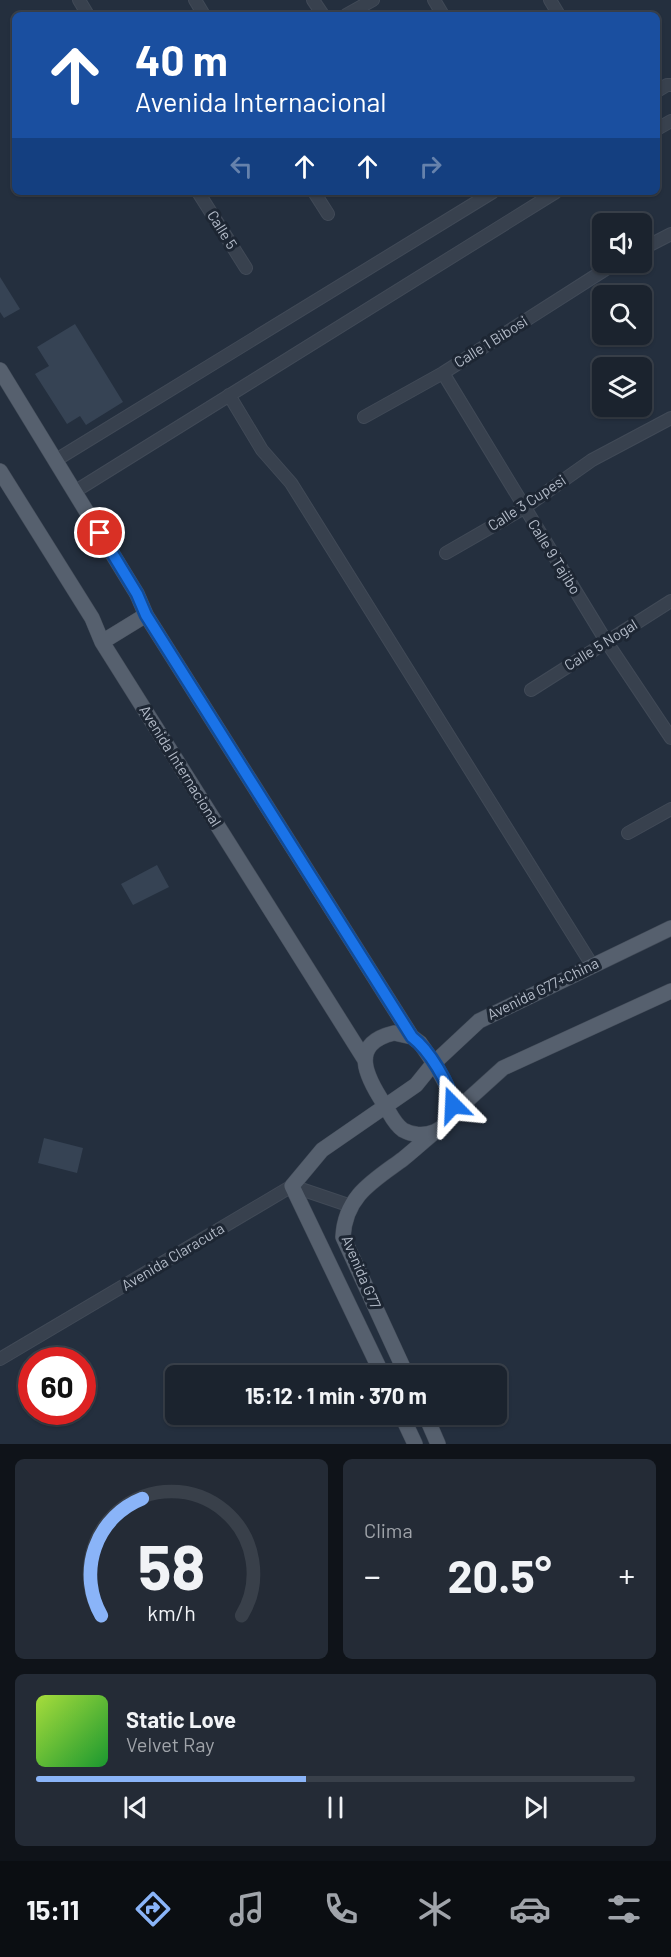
<!DOCTYPE html>
<html lang="es">
<meta charset="utf-8">
<style>
body{margin:0;font-family:Barlow,sans-serif;background:#242b36;color:#f1f3f6;height:100vh;display:flex;flex-direction:column;font-size:22px;white-space:nowrap}
*{box-sizing:border-box;margin:0}
p{font-size:20px;color:#a0a4aa}
.icon{flex:none;width:33px;height:33px;fill:none;stroke:currentColor;stroke-width:2;stroke-linecap:round;stroke-linejoin:round}
.map{position:relative;height:1444px;overflow:hidden}
.sheet{display:flex;flex-direction:column;gap:15px;padding:15px;background:#0f1319;flex:1}
.sheet>*{flex:none}
.hud{position:absolute;left:12px;top:12px;width:648px;height:183px;border-radius:9px;box-shadow:0 2px 4px #0004,0 0 0 2px #39404a;background:#1a4fa0;color:#fff;overflow:hidden}
.fabs{position:absolute;left:592px;top:213px;display:grid;gap:12px}
.fabs a{display:grid;place-items:center;width:60px;height:60px;border-radius:9px;background:#1b232e;box-shadow:0 2px 4px #0004,0 0 0 2px #39404a;font-size:30px}
.speed{position:absolute;left:18px;top:1347px;display:flex;gap:12px;font-size:30px;font-weight:700;text-align:center}
.speed>*{display:grid;place-content:center;width:78px;height:78px;border-radius:50%;background:#1b232e;box-shadow:0 2px 4px #0004,0 0 0 2px #39404a;line-height:1}
.speed .limit{border:9px solid #d22;background:#fff;color:#111}
.pin{position:absolute;display:grid;place-items:center;width:51px;height:51px;color:#fff;margin:-26px;border:3px solid #fff;border-radius:50%;box-shadow:0 2px 6px #0007}
.me{position:absolute;width:66px;margin:-33px;rotate:339deg;stroke-linejoin:round;filter:drop-shadow(0 0 4px #0008)}
.turn{display:flex;align-items:center;gap:21px;height:126px;padding:0 24px;font-size:27px}
.turn .icon{width:78px;height:78px;stroke-width:2.5}
.turn b{display:block;font-size:42px;line-height:51px}
.lanes{display:flex;align-items:center;height:57px;padding:0 24px;background:#0003;justify-content:center;gap:30px;direction:ltr}
.lanes .off{opacity:.35}
.big{font-size:45px;font-weight:700;line-height:1.1}
.sheet .tile{flex:1;display:flex;flex-direction:column;justify-content:center;gap:9px;min-width:0;padding:0 21px;border-radius:9px;background:#242b36}
.sheet .dial{align-items:center;gap:0}
.dial svg{height:156px;overflow:visible;fill:none;stroke:#39404a;stroke-width:7;stroke-linecap:round;text-anchor:middle}
.dial text{fill:#f1f3f6;stroke:none}
.song{display:flex;align-items:center;gap:18px}
.cover{width:72px;height:72px;border-radius:9px;background:linear-gradient(135deg,hsl(80 70% 55%),hsl(130 70% 35%))}
.played{height:6px;border-radius:3px;background:linear-gradient(90deg,#8ab4f8 45%,#39404a 45%)}
.keys{display:flex;justify-content:space-around;direction:ltr}
.heat{display:flex;justify-content:space-between;align-items:center;font-size:33px;direction:ltr}
.sheet .tiles{flex:1;display:grid;gap:15px;grid-template-columns:1fr 1fr}
.tile:last-child{grid-column:span 2}
.trip{position:absolute;left:165px;top:1365px;width:342px;height:60px;border-radius:9px;background:#1b232e;box-shadow:0 2px 4px #0004,0 0 0 2px #39404a;font-weight:700;line-height:60px;text-align:center}
.dock{display:flex;height:96px;justify-content:space-around;align-items:center;background:#0b0e12;color:#a0a4aa}
.dock .icon{width:42px;height:42px}
.dock .on{color:#8ab4f8}
.dock b{font-size:27px;color:#f1f3f6}
.map>svg:first-child{display:block}
</style>
<div class="map">
<svg width="671" height="1444" viewBox="0 0 671 1444">
<rect width="100%" height="100%" fill="#242f3e"/>
<path fill="#364354" d="M0,277L20,309L4,318L0,312Z
M75,324L123,402L86,425L80,416L67,424L35,374L49,366L37,347Z
M157,865L169,887L133,905L121,884Z
M44,1138L83,1148L77,1173L38,1163Z"/>
<g fill="none" stroke-linecap="round" stroke-linejoin="round">
<defs>
<path id="minor" d="M79,0L88,15
M195,0L204,15
M313,0L323,15
M434,0L443,15
M550,0L559,15
M346,15L373,0
M657,91L667,85H671
M657,129L671,121
M198,192L246,268
M314,192L328,214
M642,249L671,234
M443,373L606,641L671,738
M229,395L262,450L291,483L592,965
M364,417L443,373L617,262
M56,460L493,192
M74,492L556,192
M446,553L524,508L592,460L671,418
M531,690L671,601
M628,833L671,809
M0,1359L292,1186L351,1206"/>
<path id="major" d="M0,370L137,594L146,615L412,1037
M0,471L92,618L102,642L365,1060
M102,642L146,615
M394,1033L412,1037L420,1043C435,1065 475,1114 434,1132C424,1136 412,1135 403,1130C394,1124 390,1113 384,1104C367,1078 348,1044 394,1033Z
M450,1116L503,1068L671,991
M383,1376L292,1186L322,1150L416,1085L433,1064L479,1021L671,928
M407,1376L343,1237C345,1196 373,1181 403,1159C414,1150 425,1140 436,1131
M401,1414L415,1444
M425,1414L438,1444"/>
</defs>
<use href="#minor" stroke="#414a57" stroke-width="14"/>
<use href="#major" stroke="#414a57" stroke-width="16"/>
<use href="#minor" stroke="#38414e" stroke-width="12"/>
<use href="#major" stroke="#56606e" stroke-width="15"/>
</g>
<g fill="none" stroke-linecap="round" stroke-linejoin="round">
<defs>
<path id="route" d="M100,533L137,594L146,615L412,1037C429,1050 450,1084 453,1105"/>
</defs>
<use href="#route" stroke="#114b97" stroke-width="15"/>
<use href="#route" stroke="#1a73e8" stroke-width="10"/>
</g>
<g text-anchor="middle" stroke-width="6" stroke-linejoin="round" paint-order="stroke">
<g font-size="15" fill="#b4bcc9" stroke="#1d2633">
<text transform="translate(222 230) rotate(58)" y="5">Calle 5</text>
<text transform="translate(491 342) rotate(-32)" y="5">Calle 1 Bibosi</text>
<text transform="translate(527 503) rotate(-33)" y="5">Calle 3 Cupesi</text>
<text transform="translate(554 557) rotate(58)" y="5">Calle 9 Tajibo</text>
<text transform="translate(601 645) rotate(-32)" y="5">Calle 5 Nogal</text>
<text transform="translate(180 766) rotate(58)" y="5">Avenida Internacional</text>
<text transform="translate(543 989) rotate(-26)" y="5">Avenida G77+China</text>
<text transform="translate(173 1257) rotate(-31)" y="5">Avenida Claracuta</text>
<text transform="translate(361 1272) rotate(67)" y="5">Avenida G77</text>
</g>
</g>
</svg>
<div class="fabs">
<a><svg class="icon" aria-label="sound" viewBox="0 0 24 24"><path d="M4 9h4l5-4v14l-5-4H4zM17 9q2 3 0 6"/></svg></a>
<a><svg class="icon" aria-label="search" viewBox="0 0 24 24"><circle cx="10" cy="10" r="6"/><path d="M15 15l6 6"/></svg></a>
<a><svg class="icon" aria-label="layers" viewBox="0 0 24 24"><path d="M12 4l9 5-9 5-9-5zM3 14l9 5 9-5"/></svg></a>
</div>
<div class="speed"><div class="limit">60</div></div>
<div class="pin" style="left:100px;top:533px;background:#d93025"><svg class="icon" aria-label="arrive" viewBox="0 0 24 24"><path d="M6 21V4h12l-3 4 3 4H6"/></svg></div>
<svg class="me" style="left:453px;top:1105px" viewBox="-20 -20 40 40"><path d="M0-17L14 15 0 8-14 15z" fill="#1a73e8" stroke="#fff" stroke-width="4"/></svg>
<div class="trip">15:12 · 1 min · 370 m</div>
<div class="hud">
<div class="turn"><svg class="icon" aria-label="ahead" viewBox="0 0 24 24"><path d="M12 20V5M6 11l6-6 6 6"/></svg><div><b>40 m</b>Avenida Internacional</div></div>
<div class="lanes"><svg class="icon off" aria-label="left" viewBox="0 0 24 24"><path d="M17 20v-9H6M10 6l-5 5 5 5"/></svg><svg class="icon" aria-label="ahead" viewBox="0 0 24 24"><path d="M12 20V5M6 11l6-6 6 6"/></svg><svg class="icon" aria-label="ahead" viewBox="0 0 24 24"><path d="M12 20V5M6 11l6-6 6 6"/></svg><svg class="icon off" aria-label="right" viewBox="0 0 24 24"><path d="M7 20v-9h11M14 6l5 5-5 5"/></svg></div>
</div>
</div>
<section class="sheet">
<div class="tiles">
<div class="tile dial"><svg viewBox="0 0 100 80">
<path d="M14 69A42 42 0 1 1 86 69"/>
<path d="M14 69A42 42 0 0 1 35 9" stroke="#8ab4f8"/>
<text x="50" y="56" font-size="32" font-weight="700">58</text>
<text x="50" y="72" font-size="11">km/h</text>
</svg></div>
<div class="tile"><p>Clima</p>
<div class="heat"><a>−</a><b class="big">20.5°</b><a>+</a></div>
</div>
<div class="tile">
<div class="song"><i class="cover"></i><div><b>Static Love</b><p>Velvet Ray</p></div></div>
<div class="played"></div>
<div class="keys"><svg class="icon" aria-label="previous" viewBox="0 0 24 24"><path d="M18 5L8 12l10 7zM5 5v14"/></svg><svg class="icon" aria-label="pause" viewBox="0 0 24 24"><path d="M8 5v14M16 5v14"/></svg><svg class="icon" aria-label="next" viewBox="0 0 24 24"><path d="M6 5l10 7-10 7zM19 5v14"/></svg></div>
</div>
</div>
</section>
<nav class="dock">
<b>15:11</b>
<svg class="icon on" aria-label="directions" viewBox="0 0 24 24"><path d="M12 3l9 9-9 9-9-9zM9 14v-3h6M13 9l2 2-2 2"/></svg>
<svg class="icon" aria-label="music" viewBox="0 0 24 24"><path d="M9 18V5l10-2v13"/><circle cx="6" cy="18" r="3"/><circle cx="16" cy="16" r="3"/></svg>
<svg class="icon" aria-label="phone" viewBox="0 0 24 24"><path d="M5 4h4l2 5-3 2q2 4 5 5l2-3 5 2v4C11 20 4 13 5 4z"/></svg>
<svg class="icon" aria-label="climate" viewBox="0 0 24 24"><path d="M12 3v18M4 7l16 10M4 17L20 7"/></svg>
<svg class="icon" aria-label="car" viewBox="0 0 24 24"><path d="M5 17H2v-5l4-1 3-4h7l3 4 3 1v5h-3M9 17h6M6 11h13"/><circle cx="7" cy="17" r="2"/><circle cx="17" cy="17" r="2"/></svg>
<svg class="icon" aria-label="filters" viewBox="0 0 24 24"><path d="M4 7h16M4 17h16"/><circle cx="9" cy="7" r="2"/><circle cx="15" cy="17" r="2"/></svg>
</nav>
